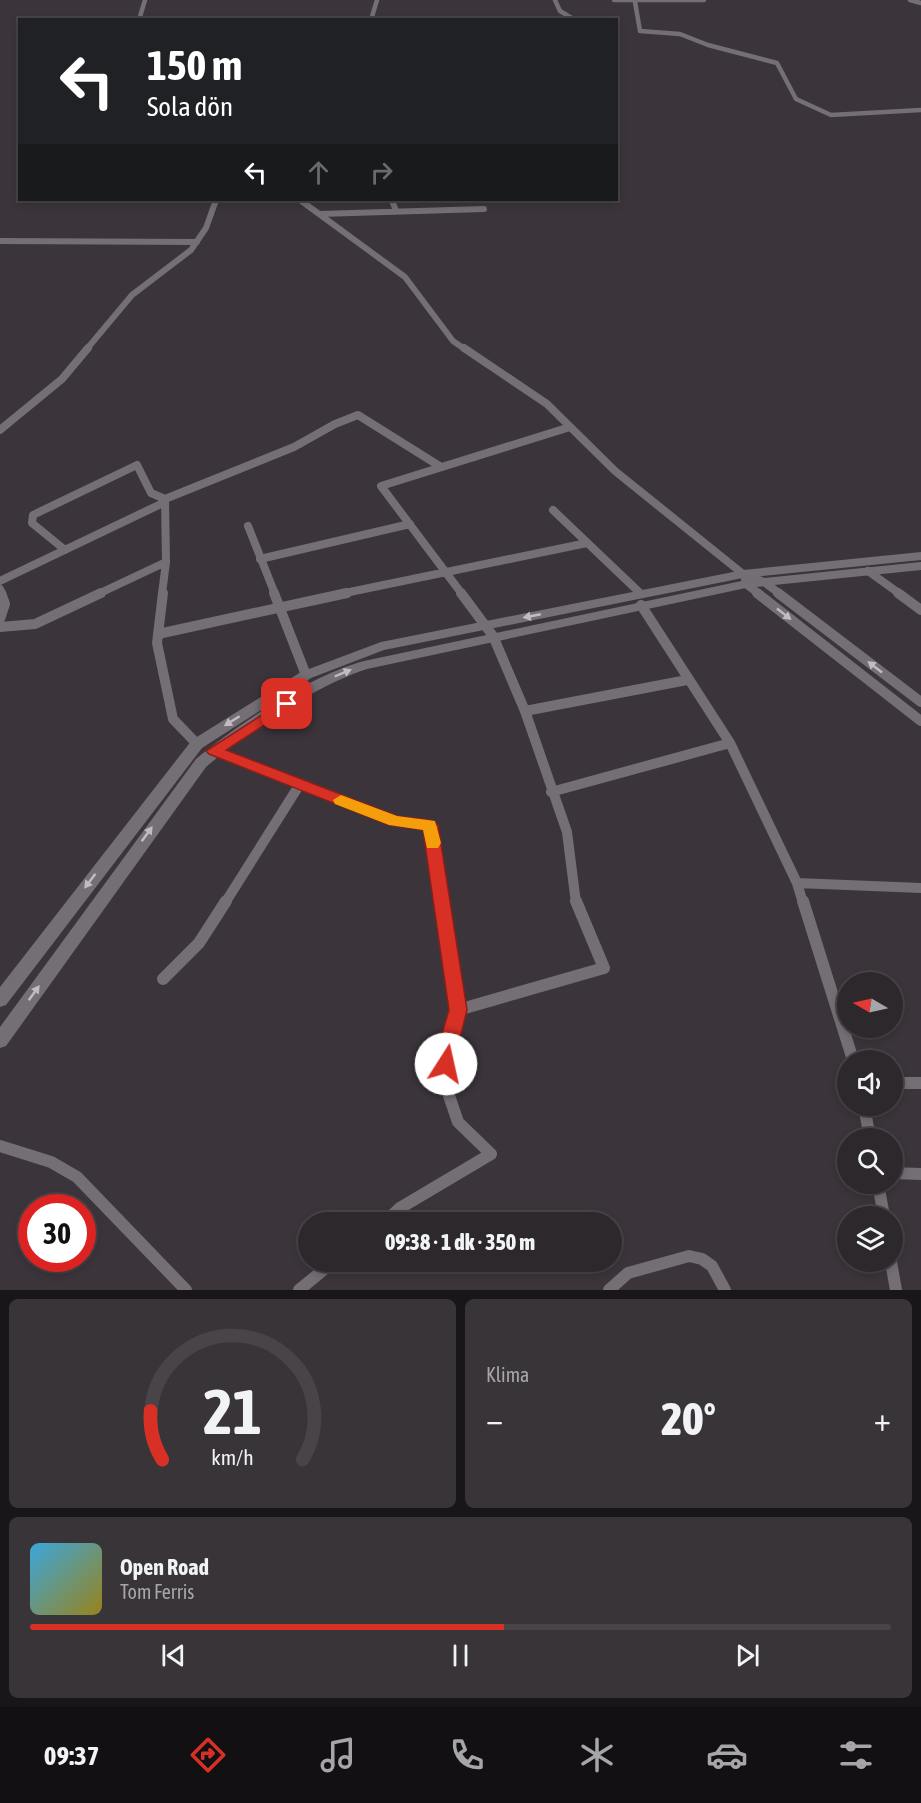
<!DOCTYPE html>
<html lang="tr">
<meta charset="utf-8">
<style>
body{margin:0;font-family:"Asap Condensed",sans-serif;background:#383438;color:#f1f3f6;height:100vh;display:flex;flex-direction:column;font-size:22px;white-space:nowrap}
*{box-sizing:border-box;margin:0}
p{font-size:20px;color:#a6a6a9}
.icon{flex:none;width:33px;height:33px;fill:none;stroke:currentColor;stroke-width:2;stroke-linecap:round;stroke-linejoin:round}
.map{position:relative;height:1290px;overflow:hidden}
.side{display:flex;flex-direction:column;gap:9px;padding:9px;background:#181618;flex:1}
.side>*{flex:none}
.hud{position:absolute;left:18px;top:18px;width:600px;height:183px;border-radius:0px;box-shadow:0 3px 9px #0003,0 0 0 2px #484448;background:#202124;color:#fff;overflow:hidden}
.needle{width:39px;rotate:279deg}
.buttons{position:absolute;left:837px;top:972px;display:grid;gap:12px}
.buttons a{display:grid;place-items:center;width:66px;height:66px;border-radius:50%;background:#2c282c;box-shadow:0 3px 9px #0003,0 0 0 2px #484448;font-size:30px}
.speed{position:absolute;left:18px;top:1194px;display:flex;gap:12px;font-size:30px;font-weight:700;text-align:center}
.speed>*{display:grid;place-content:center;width:78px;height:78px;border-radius:50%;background:#2c282c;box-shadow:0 3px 9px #0003,0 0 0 2px #484448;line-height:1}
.speed .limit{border:9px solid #d22;background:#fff;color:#111}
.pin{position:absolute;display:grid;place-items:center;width:51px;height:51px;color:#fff;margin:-26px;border-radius:12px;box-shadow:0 3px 9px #0006}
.me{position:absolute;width:66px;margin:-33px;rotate:10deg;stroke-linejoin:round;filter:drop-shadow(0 0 4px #0008)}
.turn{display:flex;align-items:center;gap:21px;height:126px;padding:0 30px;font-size:27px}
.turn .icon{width:78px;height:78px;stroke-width:2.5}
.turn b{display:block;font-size:42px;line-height:51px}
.lanes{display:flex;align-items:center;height:57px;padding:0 30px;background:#0003;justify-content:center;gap:30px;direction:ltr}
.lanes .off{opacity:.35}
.big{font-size:45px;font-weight:800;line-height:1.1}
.side .card{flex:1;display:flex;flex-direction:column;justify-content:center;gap:9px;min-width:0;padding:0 21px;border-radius:9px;background:#383438}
.side .dial{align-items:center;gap:0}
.dial svg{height:156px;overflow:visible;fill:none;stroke:#484448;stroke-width:7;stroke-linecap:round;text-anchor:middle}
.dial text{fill:#f1f3f6;stroke:none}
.song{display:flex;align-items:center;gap:18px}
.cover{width:72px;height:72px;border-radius:9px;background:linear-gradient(135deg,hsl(200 70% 55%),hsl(50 70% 35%))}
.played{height:6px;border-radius:3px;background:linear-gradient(90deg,#d93025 55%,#484448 55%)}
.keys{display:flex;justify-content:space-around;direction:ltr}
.heat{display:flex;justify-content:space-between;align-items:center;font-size:33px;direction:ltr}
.side .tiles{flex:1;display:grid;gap:9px;grid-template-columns:1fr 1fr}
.card:last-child{grid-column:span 2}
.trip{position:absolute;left:298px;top:1212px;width:324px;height:60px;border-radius:30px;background:#2c282c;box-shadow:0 3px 9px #0003,0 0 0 2px #484448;font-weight:800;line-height:60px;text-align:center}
.menu{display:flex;height:96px;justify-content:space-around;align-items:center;background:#121012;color:#a6a6a9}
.menu .icon{width:42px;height:42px}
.menu .current{color:#d93025}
.menu b{font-size:27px;color:#f1f3f6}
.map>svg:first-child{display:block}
</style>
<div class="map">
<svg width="921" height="1290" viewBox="0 0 921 1290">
<rect width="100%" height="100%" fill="#3b353b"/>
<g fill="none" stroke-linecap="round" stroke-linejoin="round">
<path stroke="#746e75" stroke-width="4.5" d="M555,0L560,11L575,20
M614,0H704
M910,0L921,3
M635,2L640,31L680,34L708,45L777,63L796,99L831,115L921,110
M139,20L145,0
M371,20L377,0"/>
<path stroke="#746e75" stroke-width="6" d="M300,200L405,277L453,341L466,350
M392,200L396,211
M319,214L484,209
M0,241L197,242
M86,350L132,295L191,250L206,228L216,200"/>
<path stroke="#746e75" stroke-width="8" d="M464,348L547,404L615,471L743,574L764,582L780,594
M0,430L62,379L88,348
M553,510L641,594
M248,526L275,594
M65,550L32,523L33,515L137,465L151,493L165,499
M260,559L410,524
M868,571L900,594
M745,579L746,584L759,594
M0,581L163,503
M0,589L2,594
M98,594L166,562
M162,594L166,562L165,499L294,447L335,424L358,415L441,467
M340,594L587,543
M462,594L381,486L570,427"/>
<path stroke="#746e75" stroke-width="10" d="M163,593L157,643L173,719L197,744
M274,593L306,675
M461,593L493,636L525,711L567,832L576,903
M757,593L921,721
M778,593L921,702
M898,593L921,610
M641,605L730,743L797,883L803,903
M0,619L5,604L1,593
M0,627L35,624L101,593
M158,634L347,593
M525,711L687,680
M214,751L395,821L430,825L442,903
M551,792L730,743
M797,883L921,888
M225,903L300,784"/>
<path stroke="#746e75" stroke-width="12" d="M803,901L853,1060
M163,979L199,943L226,901
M458,1010L604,968L576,901
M892,1083H921
M864,1106L870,1138
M0,1146L51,1162L77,1177L186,1290
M892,1173L921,1174
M878,1184L884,1216
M385,1222L400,1208L491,1154L458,1122L444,1081L447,1048L458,1010L442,901
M891,1262L896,1290
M299,1290L333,1262
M609,1290L628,1273L689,1256L702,1259L712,1266L725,1290"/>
<path fill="#746e75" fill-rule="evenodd" d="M921,552V560L743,578L384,650L311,678L202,748L6,1005L0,1007V987L192,740L301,672L381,642L743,570Z
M921,562V570L746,588L367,669C315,686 248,731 206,767L6,1046L0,1048V1027L196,759C238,724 311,675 364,661L746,580Z"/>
</g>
<defs><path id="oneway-solid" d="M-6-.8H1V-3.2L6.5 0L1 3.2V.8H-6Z" transform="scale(1.5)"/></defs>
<g fill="#c0bcc1">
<use href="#oneway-solid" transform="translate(784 614) rotate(38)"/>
<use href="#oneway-solid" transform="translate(532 616) rotate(169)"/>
<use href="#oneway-solid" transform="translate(875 667) rotate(-142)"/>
<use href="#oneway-solid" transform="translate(343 673) rotate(-23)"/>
<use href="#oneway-solid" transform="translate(232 721) rotate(148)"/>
<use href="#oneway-solid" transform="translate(147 834) rotate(-54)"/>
<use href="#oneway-solid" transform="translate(90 881) rotate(127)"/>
<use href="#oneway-solid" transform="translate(34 993) rotate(-54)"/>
</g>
<path fill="#d93025" stroke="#8d1f18" stroke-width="1.5" d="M287,699L294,704L292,707L226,750L397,816L430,820L438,825L467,1010L452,1070L446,1072L439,1070L437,1064L438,1048L449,1010L423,830L389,825L209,754L206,751Z"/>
<path fill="#f59e0b" d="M341,795L397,816L435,821L441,843L438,848H427L423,830L389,825L335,804L333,800Z"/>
</svg>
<div class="buttons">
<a><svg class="needle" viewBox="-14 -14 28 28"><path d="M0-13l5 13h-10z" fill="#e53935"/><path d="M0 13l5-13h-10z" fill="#a6a6a9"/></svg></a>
<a><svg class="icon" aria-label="sound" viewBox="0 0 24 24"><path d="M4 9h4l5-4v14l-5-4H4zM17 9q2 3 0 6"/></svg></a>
<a><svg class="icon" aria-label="search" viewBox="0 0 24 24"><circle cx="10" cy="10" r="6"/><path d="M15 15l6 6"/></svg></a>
<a><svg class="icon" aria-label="layers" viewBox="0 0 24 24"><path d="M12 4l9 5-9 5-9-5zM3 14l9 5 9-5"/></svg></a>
</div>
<div class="speed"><div class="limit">30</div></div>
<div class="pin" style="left:287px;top:704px;background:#d93025"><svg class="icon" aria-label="arrive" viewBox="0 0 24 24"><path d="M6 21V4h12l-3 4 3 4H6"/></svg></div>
<svg class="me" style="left:446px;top:1064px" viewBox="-20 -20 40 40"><circle r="19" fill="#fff"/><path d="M0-13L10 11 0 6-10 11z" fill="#d93025"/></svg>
<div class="trip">09:38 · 1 dk · 350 m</div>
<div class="hud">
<div class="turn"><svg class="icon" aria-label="left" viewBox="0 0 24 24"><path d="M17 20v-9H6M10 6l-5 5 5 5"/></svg><div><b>150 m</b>Sola dön</div></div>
<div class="lanes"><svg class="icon" aria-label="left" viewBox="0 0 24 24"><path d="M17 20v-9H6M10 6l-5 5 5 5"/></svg><svg class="icon off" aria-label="ahead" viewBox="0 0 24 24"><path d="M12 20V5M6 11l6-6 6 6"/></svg><svg class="icon off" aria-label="right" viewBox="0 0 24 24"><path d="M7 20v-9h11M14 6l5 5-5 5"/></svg></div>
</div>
</div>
<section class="side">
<div class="tiles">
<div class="card dial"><svg viewBox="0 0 100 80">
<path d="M14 69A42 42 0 1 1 86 69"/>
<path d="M14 69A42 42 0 0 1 8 44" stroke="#d93025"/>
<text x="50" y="56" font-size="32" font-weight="700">21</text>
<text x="50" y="72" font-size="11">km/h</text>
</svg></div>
<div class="card"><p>Klima</p>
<div class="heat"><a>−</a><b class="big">20°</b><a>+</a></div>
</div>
<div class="card">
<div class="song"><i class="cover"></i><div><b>Open Road</b><p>Tom Ferris</p></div></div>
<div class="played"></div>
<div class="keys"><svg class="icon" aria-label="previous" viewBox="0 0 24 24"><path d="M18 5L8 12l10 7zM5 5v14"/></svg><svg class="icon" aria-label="pause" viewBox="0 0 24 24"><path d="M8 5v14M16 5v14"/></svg><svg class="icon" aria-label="next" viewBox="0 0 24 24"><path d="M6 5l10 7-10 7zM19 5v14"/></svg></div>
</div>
</div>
</section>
<nav class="menu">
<b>09:37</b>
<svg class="icon current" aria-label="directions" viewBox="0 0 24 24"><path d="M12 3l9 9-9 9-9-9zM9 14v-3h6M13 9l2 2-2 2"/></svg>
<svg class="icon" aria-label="music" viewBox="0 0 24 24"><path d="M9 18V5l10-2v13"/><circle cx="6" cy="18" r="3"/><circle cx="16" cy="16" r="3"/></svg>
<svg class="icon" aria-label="phone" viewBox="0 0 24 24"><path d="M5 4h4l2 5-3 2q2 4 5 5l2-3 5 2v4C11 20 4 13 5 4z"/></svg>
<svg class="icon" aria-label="climate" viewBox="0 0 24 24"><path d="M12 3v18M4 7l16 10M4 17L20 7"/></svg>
<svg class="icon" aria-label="car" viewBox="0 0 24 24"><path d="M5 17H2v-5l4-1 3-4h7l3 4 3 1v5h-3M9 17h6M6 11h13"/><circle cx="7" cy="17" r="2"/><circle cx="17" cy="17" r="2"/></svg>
<svg class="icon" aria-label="filters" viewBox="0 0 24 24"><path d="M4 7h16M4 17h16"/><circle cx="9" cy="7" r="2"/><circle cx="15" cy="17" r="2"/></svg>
</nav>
